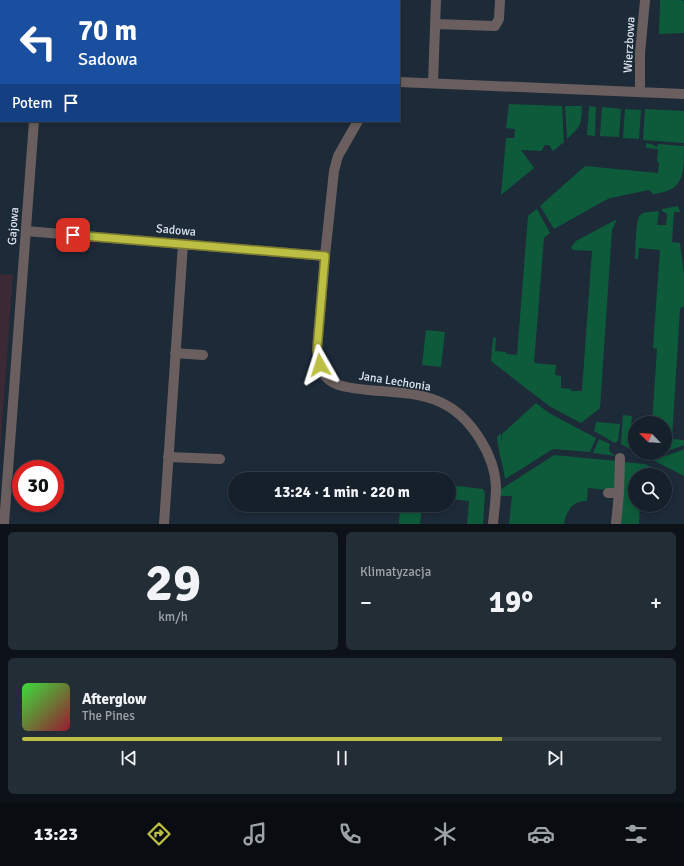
<!DOCTYPE html>
<html lang="pl">
<meta charset="utf-8">
<style>
body{margin:0;font-family:Signika,sans-serif;background:#232d36;color:#f1f3f6;height:100vh;display:flex;flex-direction:column;font-size:15px;white-space:nowrap}
*{box-sizing:border-box;margin:0}
p{font-size:13px;color:#9ea3a8}
.icon{flex:none;width:22px;height:22px;fill:none;stroke:currentColor;stroke-width:2;stroke-linecap:round;stroke-linejoin:round}
.map{position:relative;height:524px;overflow:hidden}
.details{display:flex;flex-direction:column;gap:8px;padding:8px;background:#0c1217;flex:1}
.details>*{flex:none}
.top-card{position:absolute;left:0px;top:0px;width:400px;height:122px;box-shadow:0 2px 6px #0003,0 0 0 1px #353e47;background:#1a4fa0;color:#fff;overflow:hidden}
.needle{width:26px;rotate:294deg}
.tools{position:absolute;left:628px;top:416px;display:grid;gap:8px}
.tools a{display:grid;place-items:center;width:44px;height:44px;border-radius:50%;background:#16202a;box-shadow:0 2px 6px #0003,0 0 0 1px #353e47;font-size:20px}
.speed{position:absolute;left:12px;top:460px;display:flex;gap:8px;font-size:20px;font-weight:700;text-align:center}
.speed>*{display:grid;place-content:center;width:52px;height:52px;border-radius:50%;background:#16202a;box-shadow:0 2px 6px #0003,0 0 0 1px #353e47;line-height:1}
.speed .limit{border:6px solid #d22;background:#fff;color:#111}
.pin{position:absolute;display:grid;place-items:center;width:34px;height:34px;color:#fff;margin:-17px;border-radius:8px;box-shadow:0 2px 6px #0006}
.me{position:absolute;width:44px;margin:-22px;rotate:354deg;stroke-linejoin:round;filter:drop-shadow(0 0 3px #0008)}
.turn{display:flex;align-items:center;gap:14px;height:84px;padding:0 12px;font-size:18px}
.turn .icon{width:52px;height:52px;stroke-width:2.5}
.turn b{display:block;font-size:28px;line-height:34px}
.then{display:flex;align-items:center;height:38px;padding:0 12px;background:#0003;gap:8px;font-size:15px}
.big{font-size:30px;font-weight:700;line-height:1.1}
.details .card{flex:1;display:flex;flex-direction:column;justify-content:center;gap:6px;min-width:0;padding:0 14px;border-radius:6px;background:#232d36}
.details .dial{align-items:center;gap:0}
.dial b{font-size:52px;line-height:1}
.song{display:flex;align-items:center;gap:12px}
.cover{width:48px;height:48px;border-radius:6px;background:linear-gradient(135deg,hsl(120 70% 55%),hsl(350 70% 35%))}
.played{height:4px;border-radius:2px;background:linear-gradient(90deg,#bcbf43 75%,#353e47 75%)}
.keys{display:flex;justify-content:space-around;direction:ltr}
.heat{display:flex;justify-content:space-between;align-items:center;font-size:22px;direction:ltr}
.details .tiles{flex:1;display:grid;gap:8px;grid-template-columns:1fr 1fr}
.card:last-child{grid-column:span 2}
.trip{position:absolute;left:228px;top:472px;width:228px;height:40px;border-radius:20px;background:#16202a;box-shadow:0 2px 6px #0003,0 0 0 1px #353e47;font-weight:700;line-height:40px;text-align:center}
.tab-bar{display:flex;height:64px;justify-content:space-around;align-items:center;background:#090d11;color:#9ea3a8}
.tab-bar .icon{width:28px;height:28px}
.tab-bar .current{color:#bcbf43}
.tab-bar b{font-size:18px;color:#f1f3f6}
.map>svg:first-child{display:block}
</style>
<div class="map">
<svg width="684" height="524" viewBox="0 0 684 524">
<rect width="100%" height="100%" fill="#1d2a38"/>
<path fill="#3b2a35" d="M0,274L13,275L0,453Z"/>
<path fill="#0d5b3b" d="M660,0H681L684,1V33L659,34Z
M509,104L562,106L564,142L553,151L549,145H545L541,151L521,150L534,168L501,195L506,138H514L515,129L506,128Z
M565,106H582C581,126 581,126 567,139Z
M589,106L596,107L595,136L587,135Z
M602,107L621,109L619,137L600,136Z
M625,109L641,110L639,139L623,138Z
M645,109L684,111V143L643,140Z
M646,143L651,144L657,147L658,144L684,146C684,175 684,191 653,194L649,190L610,198L604,201L554,229L540,206L585,166L658,173L659,162H657L658,149L646,148Z
M678,206L680,212H674L672,242L680,243L684,275V306L680,309L672,439L684,440V445L665,452V423H652L657,349L653,348L660,250L639,248L638,259H635C636,250 635,221 640,215C644,211 654,212 659,211L657,225H666L667,214L662,211V209Z
M537,209L550,233L544,238L534,363L556,365L555,375L561,376V388L571,389V391H582L592,251L573,250L571,247L576,241L617,219L612,230L600,408L581,423L549,406L491,361L493,337L496,338L495,351L506,352V354L517,355L528,216Z
M426,330L445,332L441,367L422,365Z
M536,403L549,413L596,438L590,452L553,449L505,479C503,464 498,451 497,437L501,433L502,445V434Z
M623,415L632,416L631,428H635V452L621,444Z
M596,422L620,424L618,441L615,443L594,431Z
M599,439L610,444C607,451 611,454 617,456L593,453Z
M684,449V476L653,460L680,451Z
M554,455L617,461L615,489L608,490L588,488L587,501C573,500 566,511 564,524H509L512,496H500V490Z
M623,462L645,464L669,476L667,502H665V475H635V505H640L639,524H619Z
M449,485L483,489L485,493L483,524H467L469,501L449,499Z
M400,505H422L420,524H399Z"/>
<g fill="none" stroke-linecap="round" stroke-linejoin="round">
<path stroke="#6a5f5e" stroke-width="10" d="M44,1V0
M242,1V0
M435,24L495,26L499,19L500,0
M399,82L684,94
M433,83L436,0
M640,92V53L645,0
M358,121L338,156L334,171L325,256L317,350C319,359 319,369 325,376C335,388 354,388 368,390C391,392 418,392 440,402C470,415 495,455 496,487C496,500 494,512 493,524
M26,231L325,256
M175,353L203,355
M168,457L220,459
M608,493H619
M4,524L34,121
M164,524L183,244
M616,524L619,493L620,458"/>
</g>
<g fill="none" stroke-linecap="round" stroke-linejoin="round">
<defs>
<path id="route" d="M73,235L325,256L317,350L320,365"/>
</defs>
<use href="#route" stroke="#7a7c2c" stroke-width="10"/>
<use href="#route" stroke="#bcbf43" stroke-width="7"/>
</g>
<g text-anchor="middle" stroke-width="3" stroke-linejoin="round" paint-order="stroke">
<g font-size="12" fill="#dee6f0" stroke="#1d2a38">
<text transform="translate(629 45) rotate(-87)" y="4">Wierzbowa</text>
<text transform="translate(13 226) rotate(-86)" y="4">Gajowa</text>
<text transform="translate(176 230) rotate(5)" y="4">Sadowa</text>
<text transform="translate(395 381) rotate(9)" y="4">Jana Lechonia</text>
</g>
</g>
</svg>
<div class="tools">
<a><svg class="needle" viewBox="-14 -14 28 28"><path d="M0-13l5 13h-10z" fill="#e53935"/><path d="M0 13l5-13h-10z" fill="#9ea3a8"/></svg></a>
<a><svg class="icon" aria-label="search" viewBox="0 0 24 24"><circle cx="10" cy="10" r="6"/><path d="M15 15l6 6"/></svg></a>
</div>
<div class="speed"><div class="limit">30</div></div>
<div class="pin" style="left:73px;top:235px;background:#d93025"><svg class="icon" aria-label="arrive" viewBox="0 0 24 24"><path d="M6 21V4h12l-3 4 3 4H6"/></svg></div>
<svg class="me" style="left:320px;top:365px" viewBox="-20 -20 40 40"><path d="M0-17L14 15 0 8-14 15z" fill="#bcbf43" stroke="#fff" stroke-width="4"/></svg>
<div class="trip">13:24 · 1 min · 220 m</div>
<div class="top-card">
<div class="turn"><svg class="icon" aria-label="left" viewBox="0 0 24 24"><path d="M17 20v-9H6M10 6l-5 5 5 5"/></svg><div><b>70 m</b>Sadowa</div></div>
<div class="then">Potem<svg class="icon" aria-label="arrive" viewBox="0 0 24 24"><path d="M6 21V4h12l-3 4 3 4H6"/></svg></div>
</div>
</div>
<section class="details">
<div class="tiles">
<div class="card dial"><b>29</b><p>km/h</p></div>
<div class="card"><p>Klimatyzacja</p>
<div class="heat"><a>−</a><b class="big">19°</b><a>+</a></div>
</div>
<div class="card">
<div class="song"><i class="cover"></i><div><b>Afterglow</b><p>The Pines</p></div></div>
<div class="played"></div>
<div class="keys"><svg class="icon" aria-label="previous" viewBox="0 0 24 24"><path d="M18 5L8 12l10 7zM5 5v14"/></svg><svg class="icon" aria-label="pause" viewBox="0 0 24 24"><path d="M8 5v14M16 5v14"/></svg><svg class="icon" aria-label="next" viewBox="0 0 24 24"><path d="M6 5l10 7-10 7zM19 5v14"/></svg></div>
</div>
</div>
</section>
<nav class="tab-bar">
<b>13:23</b>
<svg class="icon current" aria-label="directions" viewBox="0 0 24 24"><path d="M12 3l9 9-9 9-9-9zM9 14v-3h6M13 9l2 2-2 2"/></svg>
<svg class="icon" aria-label="music" viewBox="0 0 24 24"><path d="M9 18V5l10-2v13"/><circle cx="6" cy="18" r="3"/><circle cx="16" cy="16" r="3"/></svg>
<svg class="icon" aria-label="phone" viewBox="0 0 24 24"><path d="M5 4h4l2 5-3 2q2 4 5 5l2-3 5 2v4C11 20 4 13 5 4z"/></svg>
<svg class="icon" aria-label="climate" viewBox="0 0 24 24"><path d="M12 3v18M4 7l16 10M4 17L20 7"/></svg>
<svg class="icon" aria-label="car" viewBox="0 0 24 24"><path d="M5 17H2v-5l4-1 3-4h7l3 4 3 1v5h-3M9 17h6M6 11h13"/><circle cx="7" cy="17" r="2"/><circle cx="17" cy="17" r="2"/></svg>
<svg class="icon" aria-label="filters" viewBox="0 0 24 24"><path d="M4 7h16M4 17h16"/><circle cx="9" cy="7" r="2"/><circle cx="15" cy="17" r="2"/></svg>
</nav>
